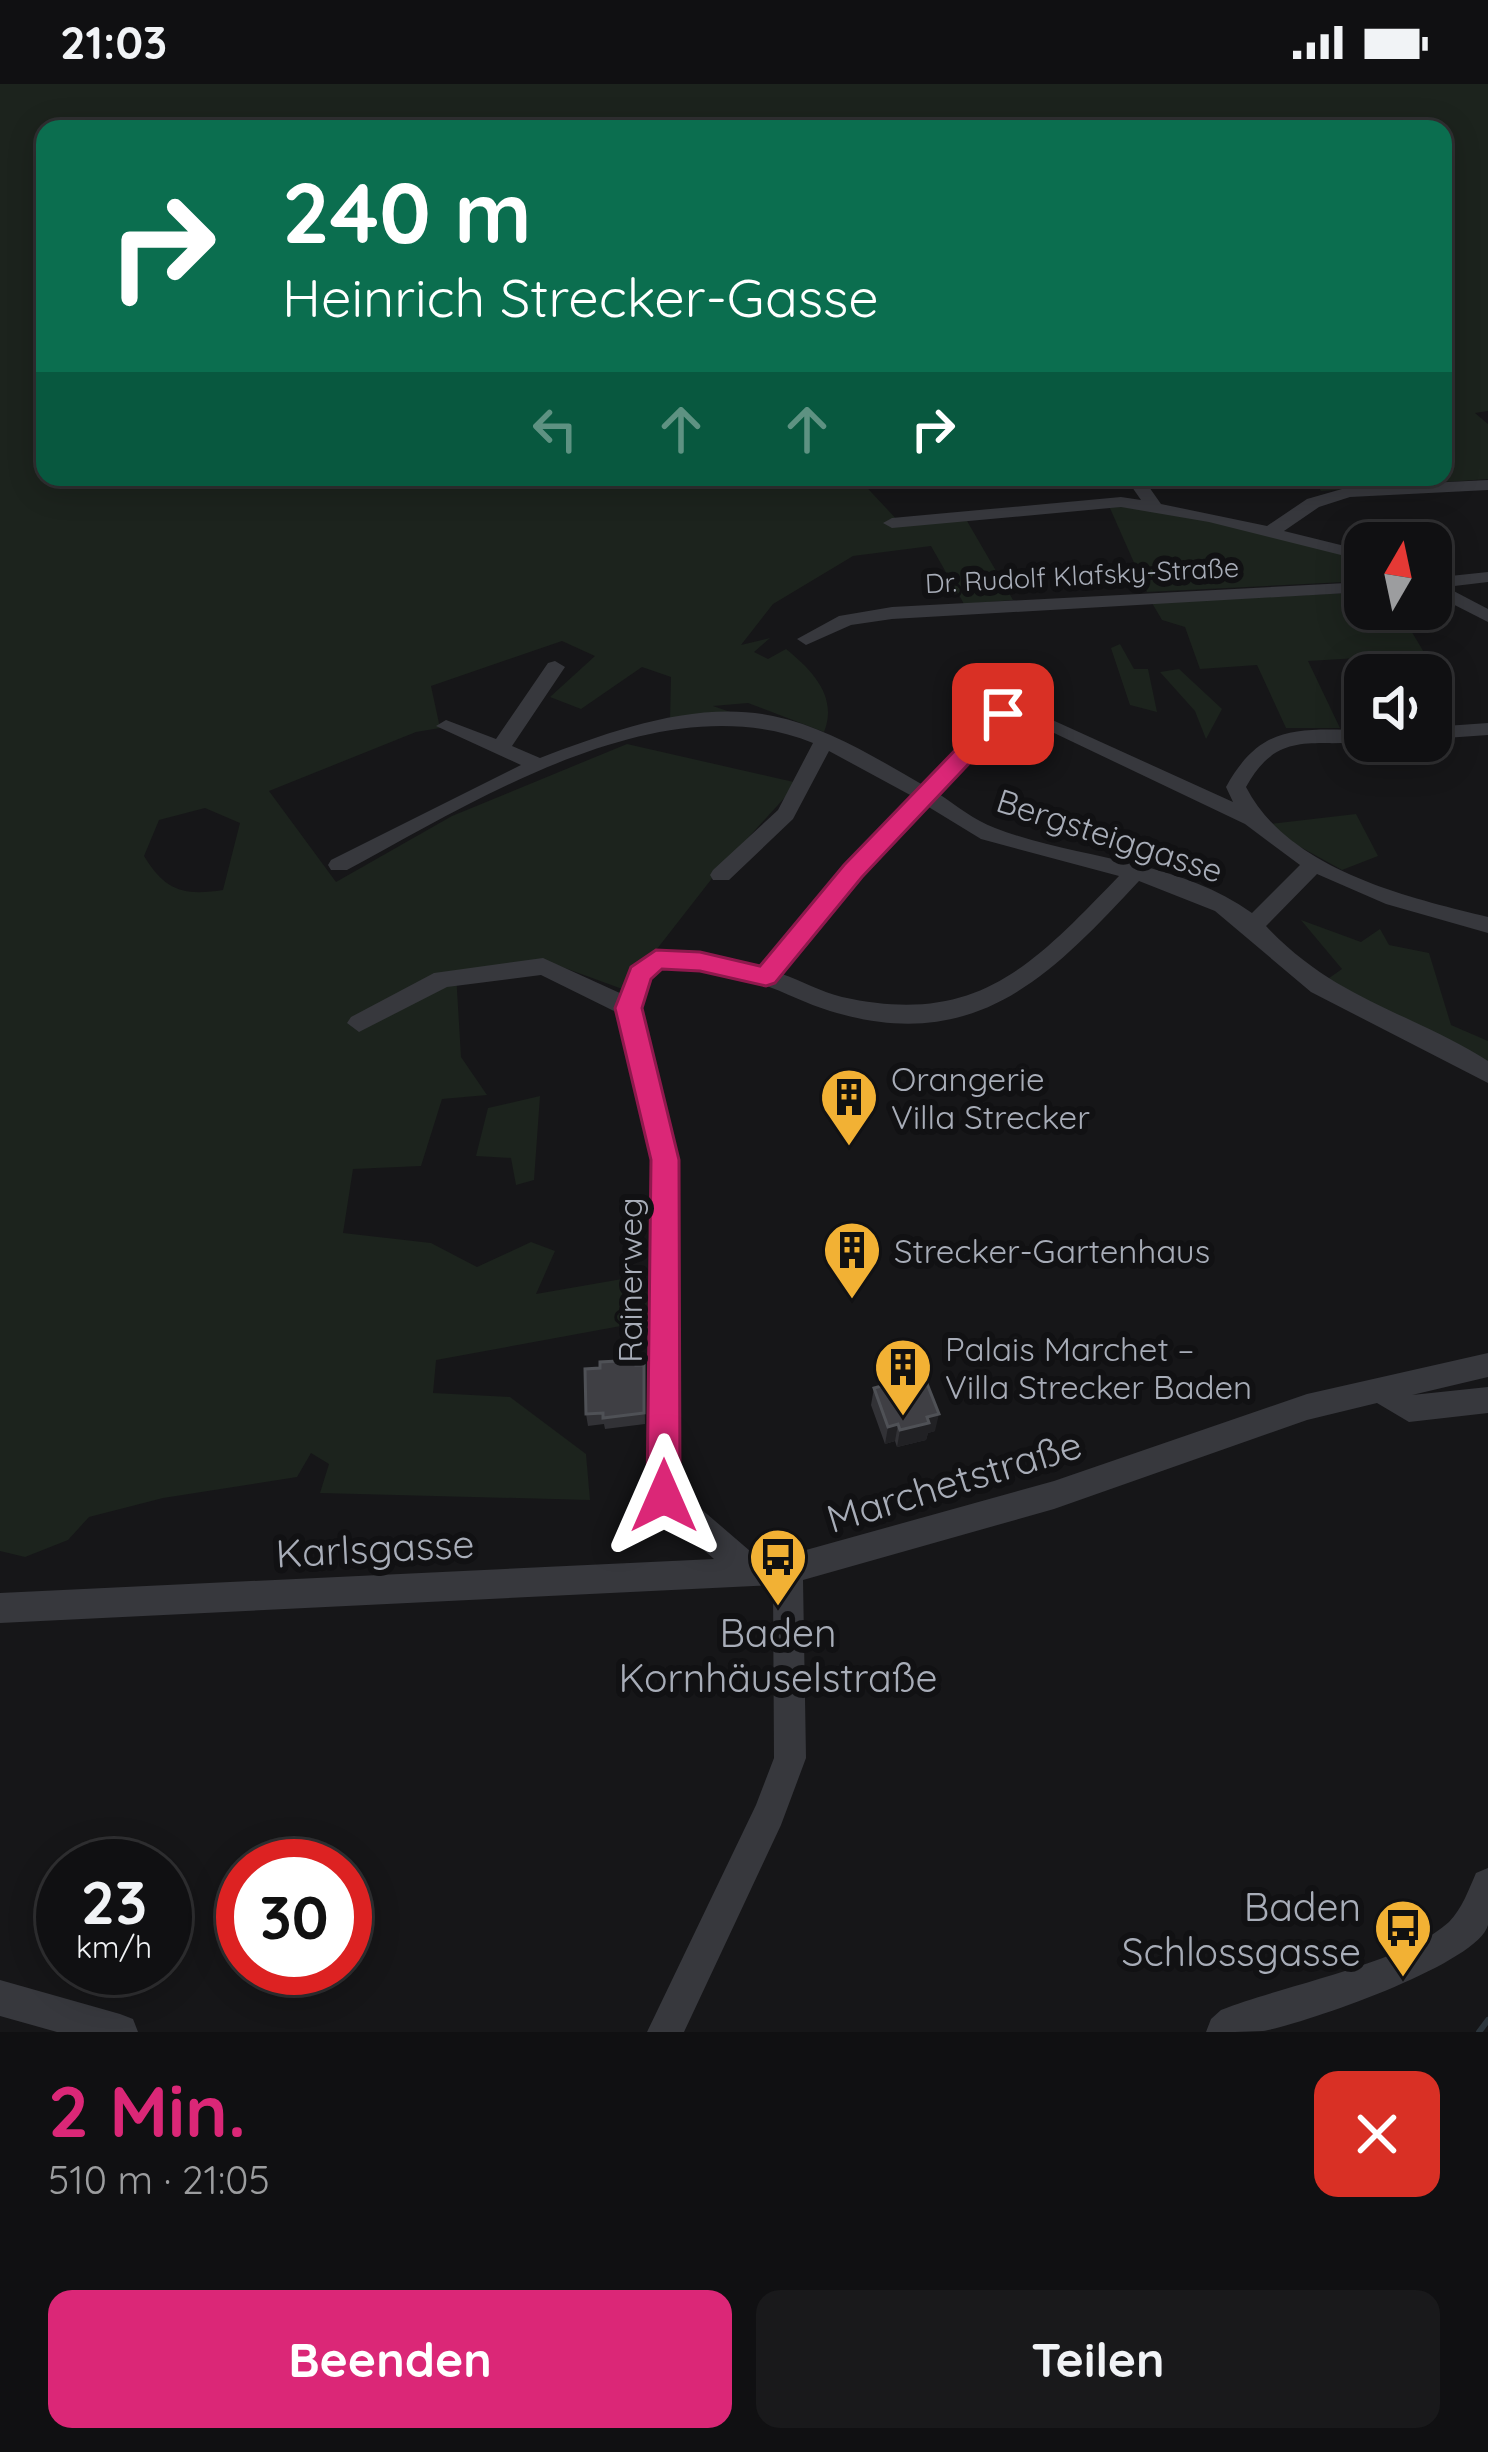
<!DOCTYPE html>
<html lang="de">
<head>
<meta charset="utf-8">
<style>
  :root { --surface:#101012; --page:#19191b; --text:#f1f3f6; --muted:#9c9d9f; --line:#303032; --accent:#db2777 }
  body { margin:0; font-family:Quicksand,sans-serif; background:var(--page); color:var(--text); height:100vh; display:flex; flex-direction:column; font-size:45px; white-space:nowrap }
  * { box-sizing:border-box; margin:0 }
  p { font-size:39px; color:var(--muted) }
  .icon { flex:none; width:66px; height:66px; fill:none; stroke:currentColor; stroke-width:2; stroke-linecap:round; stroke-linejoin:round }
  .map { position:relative; height:1948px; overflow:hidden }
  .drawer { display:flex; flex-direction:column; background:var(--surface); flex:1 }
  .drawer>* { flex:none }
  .top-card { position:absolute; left:36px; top:36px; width:1416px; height:366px; border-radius:24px; box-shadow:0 6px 30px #0003,0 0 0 3px var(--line); background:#0b6e4f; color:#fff; overflow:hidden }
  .needle { width:78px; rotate:9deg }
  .controls { position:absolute; left:1344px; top:438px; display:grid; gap:24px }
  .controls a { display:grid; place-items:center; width:108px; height:108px; border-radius:24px; background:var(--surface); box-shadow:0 6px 30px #0003,0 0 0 3px var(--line); font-size:60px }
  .speed { position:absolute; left:36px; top:1755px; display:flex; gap:24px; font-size:60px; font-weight:700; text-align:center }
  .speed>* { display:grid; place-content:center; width:156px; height:156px; border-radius:50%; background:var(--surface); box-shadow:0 6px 30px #0003,0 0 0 3px var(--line); line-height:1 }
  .speed small { font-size:30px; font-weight:400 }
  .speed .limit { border:18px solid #d22; background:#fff; color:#111 }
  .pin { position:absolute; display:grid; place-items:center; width:102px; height:102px; color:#fff; margin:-51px; border-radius:24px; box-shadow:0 6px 18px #0006 }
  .me { position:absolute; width:132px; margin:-66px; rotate:0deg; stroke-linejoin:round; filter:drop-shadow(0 0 9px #0008) }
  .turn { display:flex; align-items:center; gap:42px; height:252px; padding:0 48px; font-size:54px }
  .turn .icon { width:156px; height:156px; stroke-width:2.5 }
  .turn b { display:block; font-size:84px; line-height:102px }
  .lanes { display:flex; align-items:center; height:114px; padding:0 48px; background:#0003; justify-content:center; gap:60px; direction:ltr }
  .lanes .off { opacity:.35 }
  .round { display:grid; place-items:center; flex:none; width:126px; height:126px; border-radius:24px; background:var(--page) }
  .overview { display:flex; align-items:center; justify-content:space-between; height:204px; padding:0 48px }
  h1 { font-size:72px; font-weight:700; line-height:90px; color:var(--accent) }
  .action { display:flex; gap:24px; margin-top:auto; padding:24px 48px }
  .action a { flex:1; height:138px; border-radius:24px; background:var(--accent); color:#fff; font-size:48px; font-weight:700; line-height:138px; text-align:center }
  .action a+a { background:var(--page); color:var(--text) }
  .status { display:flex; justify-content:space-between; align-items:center; height:84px; padding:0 60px; background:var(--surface); direction:ltr }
  .status svg { height:33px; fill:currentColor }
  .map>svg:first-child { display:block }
  .green { fill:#1c231d; fill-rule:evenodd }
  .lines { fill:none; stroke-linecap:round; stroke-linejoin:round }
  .stream { stroke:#2c353c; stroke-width:6 }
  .minor { fill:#37383d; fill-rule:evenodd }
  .wall { fill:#323236 }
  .shaded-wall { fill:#212124 }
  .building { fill:#3f3f44; stroke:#4f5156; stroke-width:3 }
  .route { fill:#db2777; stroke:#8e194d; stroke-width:3 }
  .labels { text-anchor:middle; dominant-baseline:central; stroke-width:12; stroke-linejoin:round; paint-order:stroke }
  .far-street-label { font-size:27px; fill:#a8adb8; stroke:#111113 }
  .street-label { font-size:33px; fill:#a8adb8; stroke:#111113 }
  .poi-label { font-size:33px; fill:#a8adb8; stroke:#111113; text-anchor:start }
  .near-street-label { font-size:39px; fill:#a8adb8; stroke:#111113 }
  .near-poi-label { font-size:39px; fill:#a8adb8; stroke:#111113 }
</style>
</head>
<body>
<div class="status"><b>21:03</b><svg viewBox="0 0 49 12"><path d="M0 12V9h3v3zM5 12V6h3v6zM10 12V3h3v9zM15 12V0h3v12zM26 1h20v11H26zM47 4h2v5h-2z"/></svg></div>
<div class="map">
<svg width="1488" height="1948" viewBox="0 0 1488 1948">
  <rect width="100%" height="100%" fill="#161618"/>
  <g class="green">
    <path d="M0,0H1488V327L1475,329L1488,340V395L1321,407L1313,393H1443V45H45V393H857L901,440L967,437L1013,516L964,520L931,462L853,472L773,520L741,561L770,554L754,568L768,575L786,565C813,587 838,613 824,648L748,619L713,622L736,630L670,637L671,593L642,583L581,625L550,613L595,572L562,557L431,602L440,644L416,648L269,707L336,798L452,732L627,660L798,699L717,788L625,906L543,876L456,889L461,973L487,1011L442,1015L421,1082L353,1085L343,1149L431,1159L477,1183L531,1158L555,1167L536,1210L645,1191L648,1237L436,1276L433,1309L510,1313L586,1370L590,1416L320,1409L329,1380L311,1369L297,1393L163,1414L89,1433L68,1456L25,1473L0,1467ZM205,724L240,739L223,806C184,812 165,807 144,772L159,736Z"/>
    <path d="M1109,422C1195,426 1283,451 1365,478V497L1147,508Z"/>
    <polygon points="1365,508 1365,525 1398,525 1425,570 1308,577 1340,644 1286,644 1257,581 1200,585 1185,543 1162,536 1152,519"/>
    <polygon points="1120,560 1134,585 1148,585 1157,628 1130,621 1111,564"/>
    <polygon points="1179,585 1222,625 1206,655 1195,627 1160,588"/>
    <polygon points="1356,730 1378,772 1342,786 1286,755 1269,740"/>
    <polygon points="1301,836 1361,858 1380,845 1389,861 1429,869 1451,941 1488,957 1488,984 1325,897 1342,885"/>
    <polygon points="540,1012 534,1096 516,1101 511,1074 476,1072 488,1024"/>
  </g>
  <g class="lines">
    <polyline class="stream" points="1479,1948 1488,1936"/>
    <g class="minor">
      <polygon points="1125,393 1142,393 1161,420 1267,442 1307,415 1349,403 1488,396 1488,406 1350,413 1319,423 1284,447 1365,467 1365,477 1209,438 1121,423 892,444 883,439 892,434 1121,413 1141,416"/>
      <polygon points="1488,488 1488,498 1446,503 1488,525 1488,538 1431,509 1431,494"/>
      <polygon points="1365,498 1365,508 892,535 851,541 806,561 797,555 839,532 892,523"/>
      <path d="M555,577L565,583L512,662L540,674C612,647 695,616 773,632C827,643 876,674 923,701L996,626H1010V634L939,710C957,722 974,736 995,744C1079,776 1177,775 1252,829L1300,781L1245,740L1031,638L1041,632L1048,634L1233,718L1226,703C1261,639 1299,645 1365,646V657H1370C1315,665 1279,643 1246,703C1288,785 1405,813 1488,833V849L1386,820L1317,790L1266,842C1333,913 1401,925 1480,972L1488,977V999L1311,908L1215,827L1139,797C1049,894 974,971 830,927C806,920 785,908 761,900C729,890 695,886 661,884L650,894L641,924L678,1076L679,1406L757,1473L788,1471L1054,1397L1307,1310L1488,1269V1293L1412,1311L1488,1303V1329L1409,1338L1377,1319L1307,1336L1054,1425L803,1496L806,1674L781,1741L684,1948H647L756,1721L774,1674L773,1501L0,1539V1509L714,1475L654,1422L649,1412L652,1076L618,929L541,891L447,903L359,948L347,939L351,933L434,889L543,874L622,910L632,884L656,867L712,872L761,883L845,782L912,712L829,667L793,735L729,796H713L710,791L713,786L778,726L813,659C662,598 477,716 347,786H331L328,781L331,776L521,681L436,642L446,636L496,655L548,579ZM927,722L981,755L1119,792C1032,882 977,943 842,913C821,908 802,897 782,890L861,792Z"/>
      <polygon points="1488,639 1488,651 1431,655 1431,643"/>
      <path d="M1488,1784C1488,1801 1488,1824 1488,1841C1478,1880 1304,1940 1263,1947C1245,1948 1224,1948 1206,1948L1211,1935L1221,1926C1281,1902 1404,1879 1449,1838C1462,1825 1469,1805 1476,1789Z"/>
      <polygon points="0,1896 120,1930 133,1935 138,1948 57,1948 0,1932"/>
    </g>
  </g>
  <g class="wall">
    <polygon points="636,1281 644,1281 645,1340 605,1345 604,1340 588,1342 586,1330"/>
    <polygon points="884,1286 935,1347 928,1349 926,1356 897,1363 895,1357 885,1360 871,1321 874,1304 881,1302"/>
  </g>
  <g class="shaded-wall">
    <polygon points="939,1330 935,1347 928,1349 926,1356 897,1363 900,1346 927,1333"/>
    <polygon points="898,1340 895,1357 885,1360 888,1343"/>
  </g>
  <g class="building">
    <polygon points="636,1276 636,1281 644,1281 644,1329 603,1334 603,1329 586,1330 585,1285 600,1284 600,1278"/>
    <polygon points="904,1281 910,1295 924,1292 939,1330 927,1333 929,1339 900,1346 898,1340 888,1343 874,1304 889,1300 884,1286"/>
  </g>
  <polygon class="route" points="1003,623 1014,630 1011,635 862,793 775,899 766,902 700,887 662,885 651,895 642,924 679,1076 680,1412 675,1423 664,1427 652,1423 647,1412 651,1076 615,924 631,883 656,866 700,868 760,882 844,781 995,625"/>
  <defs>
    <g id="building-pin" transform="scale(3)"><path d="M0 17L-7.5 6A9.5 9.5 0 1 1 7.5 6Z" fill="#f2b134" stroke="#111113"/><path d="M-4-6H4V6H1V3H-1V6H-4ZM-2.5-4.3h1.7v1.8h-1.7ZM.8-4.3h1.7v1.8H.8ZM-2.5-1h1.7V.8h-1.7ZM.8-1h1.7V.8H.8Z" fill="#111"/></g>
    <g id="bus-pin" transform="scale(3)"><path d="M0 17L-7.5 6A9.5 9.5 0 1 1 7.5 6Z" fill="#f2b134" stroke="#111113"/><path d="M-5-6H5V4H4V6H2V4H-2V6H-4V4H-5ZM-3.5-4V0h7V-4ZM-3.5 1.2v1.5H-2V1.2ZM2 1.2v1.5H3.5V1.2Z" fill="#111"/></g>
  </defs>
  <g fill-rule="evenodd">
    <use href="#building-pin" x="849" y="1013"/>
    <use href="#building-pin" x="852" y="1166"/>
    <use href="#building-pin" x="903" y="1283"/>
    <use href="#bus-pin" x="778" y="1473"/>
    <use href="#bus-pin" x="1403" y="1844"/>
  </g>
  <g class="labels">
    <g class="far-street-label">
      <text transform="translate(1082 491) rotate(-3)">Dr. Rudolf Klafsky-Straße</text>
    </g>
    <g class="street-label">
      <text transform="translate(1110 751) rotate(18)">Bergsteiggasse</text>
      <text transform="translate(629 1196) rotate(-90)">Rainerweg</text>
    </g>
    <g class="poi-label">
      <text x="891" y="994">Orangerie<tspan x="891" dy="38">Villa Strecker</tspan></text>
      <text x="894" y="1166">Strecker-Gartenhaus</text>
      <text x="945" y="1264">Palais Marchet –<tspan x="945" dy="38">Villa Strecker Baden</tspan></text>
    </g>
    <g class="near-street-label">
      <text transform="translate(954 1397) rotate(-17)">Marchetstraße</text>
      <text transform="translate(375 1464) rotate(-3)">Karlsgasse</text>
    </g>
    <g class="near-poi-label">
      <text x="778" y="1548">Baden<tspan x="778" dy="45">Kornhäuselstraße</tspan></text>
      <text x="1361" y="1822" text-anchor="end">Baden<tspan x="1361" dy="45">Schlossgasse</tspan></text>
    </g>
  </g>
</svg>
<div class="controls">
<a><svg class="needle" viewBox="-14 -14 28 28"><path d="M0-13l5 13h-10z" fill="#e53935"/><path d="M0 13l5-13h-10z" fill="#9c9d9f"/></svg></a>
<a><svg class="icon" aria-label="sound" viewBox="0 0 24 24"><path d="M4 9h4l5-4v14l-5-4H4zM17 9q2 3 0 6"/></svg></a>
</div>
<div class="speed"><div>23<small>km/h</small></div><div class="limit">30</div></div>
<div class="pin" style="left:1003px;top:630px;background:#d93025"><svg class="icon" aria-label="arrive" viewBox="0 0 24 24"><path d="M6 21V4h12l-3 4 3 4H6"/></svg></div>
<svg class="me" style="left:664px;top:1412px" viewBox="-20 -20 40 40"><path d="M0-17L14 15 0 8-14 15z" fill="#db2777" stroke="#fff" stroke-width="4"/></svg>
<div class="top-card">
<div class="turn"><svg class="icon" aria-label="right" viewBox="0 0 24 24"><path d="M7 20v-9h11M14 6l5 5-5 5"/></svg><div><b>240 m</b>Heinrich Strecker-Gasse</div></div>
<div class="lanes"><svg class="icon off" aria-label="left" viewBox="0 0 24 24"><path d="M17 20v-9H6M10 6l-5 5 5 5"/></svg><svg class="icon off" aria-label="ahead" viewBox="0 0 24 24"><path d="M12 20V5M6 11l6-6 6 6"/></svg><svg class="icon off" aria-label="ahead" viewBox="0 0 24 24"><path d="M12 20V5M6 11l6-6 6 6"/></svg><svg class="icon" aria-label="right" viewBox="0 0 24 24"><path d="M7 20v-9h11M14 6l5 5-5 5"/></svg></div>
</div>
</div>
<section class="drawer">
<div class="overview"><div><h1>2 Min.</h1><p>510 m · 21:05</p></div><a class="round" style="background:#d93025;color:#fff"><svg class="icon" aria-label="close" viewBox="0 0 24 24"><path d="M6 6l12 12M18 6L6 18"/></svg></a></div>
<div class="action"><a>Beenden</a><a>Teilen</a></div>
</section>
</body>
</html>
